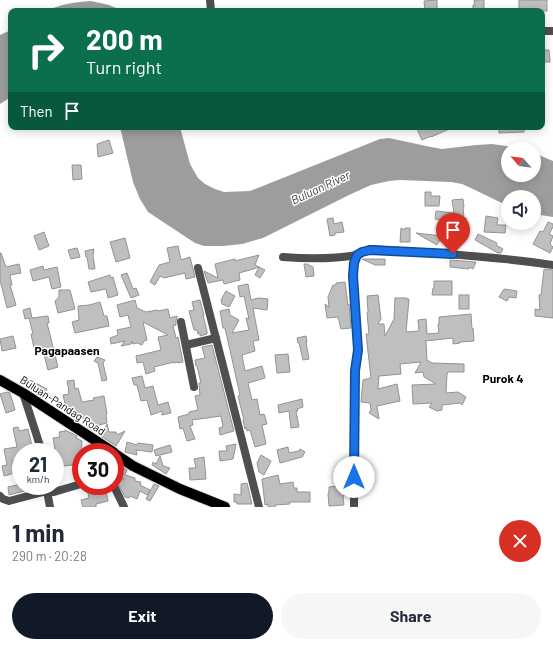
<!DOCTYPE html>
<html lang="en">
<head>
<meta charset="utf-8">
<style>
  :root { --surface:#fff; --page:#f6f6f7; --text:#1f2937; --muted:#747a83; --accent:#111827 }
  body { margin:0; font-family:Barlow,sans-serif; background:var(--page); color:var(--text); height:100vh; display:flex; flex-direction:column; font-size:15px; white-space:nowrap }
  * { box-sizing:border-box; margin:0 }
  p { font-size:13px; color:var(--muted) }
  .icon { flex:none; width:22px; height:22px; fill:none; stroke:currentColor; stroke-width:2; stroke-linecap:round; stroke-linejoin:round }
  .map { position:relative; height:507px; overflow:hidden }
  .side { display:flex; flex-direction:column; background:var(--surface); flex:1 }
  .side>* { flex:none }
  .guide { position:absolute; left:8px; top:8px; width:537px; height:122px; border-radius:8px; box-shadow:0 2px 10px #0003; background:#0b6e4f; color:#fff; overflow:hidden }
  .needle { width:26px; rotate:298deg }
  .fabs { position:absolute; left:501px; top:142px; display:grid; gap:8px }
  .fabs a { display:grid; place-items:center; width:40px; height:40px; border-radius:50%; background:var(--surface); box-shadow:0 2px 10px #0003; font-size:20px }
  .speed { position:absolute; left:12px; top:443px; display:flex; gap:8px; font-size:20px; font-weight:700; text-align:center }
  .speed>* { display:grid; place-content:center; width:52px; height:52px; border-radius:50%; background:var(--surface); box-shadow:0 2px 10px #0003; line-height:1 }
  .speed small { font-size:10px; font-weight:400 }
  .speed .limit { border:6px solid #d22; background:#fff; color:#111 }
  .pin { position:absolute; display:grid; place-items:center; width:34px; height:34px; color:#fff; margin:-41px -17px; border-radius:50% 50% 50% 0; rotate:-45deg; box-shadow:0 0 4px #0007 }
  .pin .icon { rotate:45deg }
  .me { position:absolute; width:44px; margin:-22px; rotate:0deg; stroke-linejoin:round; filter:drop-shadow(0 0 3px #0008) }
  .turn { display:flex; align-items:center; gap:14px; height:84px; padding:0 12px; font-size:18px }
  .turn .icon { width:52px; height:52px; stroke-width:2.5 }
  .turn b { display:block; font-size:28px; line-height:34px }
  .then { display:flex; align-items:center; height:38px; padding:0 12px; background:#0003; gap:8px; font-size:15px }
  .round { display:grid; place-items:center; flex:none; width:42px; height:42px; border-radius:21px; background:var(--page) }
  .headline { display:flex; align-items:center; justify-content:space-between; height:68px; padding:0 12px }
  h1 { font-size:24px; font-weight:700; line-height:30px }
  .primary-button { display:flex; gap:8px; margin-top:auto; padding:8px 12px }
  .primary-button a { flex:1; height:46px; border-radius:24px; background:var(--accent); color:#fff; font-size:16px; font-weight:700; line-height:46px; text-align:center }
  .primary-button a+a { background:var(--page); color:var(--text) }
  .map>svg:first-child { display:block }
  .water { fill:#9d9d9d }
  .building { fill:#bfbfbf; stroke:#939393 }
  .lines { fill:none; stroke-linecap:round; stroke-linejoin:round }
  .major-casing { stroke:#dbdbdb; stroke-width:12 }
  .minor { stroke:#4f4f4f; stroke-width:8 }
  .major { stroke:#000; stroke-width:10 }
  .route-casing { stroke:#114b97; stroke-width:10 }
  .route { stroke:#1a73e8; stroke-width:7 }
  .labels { text-anchor:middle; dominant-baseline:central; stroke-width:3; stroke-linejoin:round; paint-order:stroke }
  .street-label { font-size:11px; fill:#000; stroke:#fff }
  .water-label { font-size:12px; font-style:italic; fill:#3e3e3e; stroke:#fff }
  .neighbourhood-label { font-size:12px; font-weight:bold; fill:#000; stroke:#fff }
</style>
</head>
<body>
<div class="map">
<svg width="553" height="507" viewBox="0 0 553 507">
  <rect width="100%" height="100%" fill="#fff"/>
  <g class="water">
    <path d="M91,1L109,5L123,11H46C61,4 75,2 91,1Z"/>
    <polygon points="11,30 11,97 0,104 0,35"/>
    <polygon points="120,127 180,127 190,164 198,178 205,184 215,189 224,192 250,191 380,139 389,138 431,147 442,149 476,145 492,144 506,146 523,149 524,149 508,149 508,175 534,175 534,153 553,161 553,217 534,214 534,197 508,197 508,206 473,189 462,184 451,182 400,180 389,181 371,185 349,195 263,238 242,244 223,246 204,246 195,243 148,212 140,199 133,182"/>
  </g>
  <g class="building">
    <polygon points="437,0 437,11 425,11 424,1"/>
    <polygon points="474,0 484,0 484,11 473,11 473,5 475,5"/>
    <rect x="519" y="0" width="28" height="11"/>
    <polygon points="542,50 549,50 550,62 542,62"/>
    <polygon points="416,127 454,127 431,137 431,136 422,140"/>
    <polygon points="499,127 524,127 524,132 499,133"/>
    <polygon points="109,140 113,153 98,157 97,144"/>
    <polygon points="72,165 81,165 82,179 73,180"/>
    <polygon points="425,192 431,192 431,196 440,196 439,206 425,206"/>
    <polygon points="463,199 464,207 463,207 464,218 466,218 467,229 448,231 450,226 440,220 435,219 436,211 454,213 452,200"/>
    <polygon points="486,216 498,218 497,225 506,225 505,233 484,232"/>
    <polygon points="333,218 334,224 342,222 344,232 335,233 335,235 330,236 327,219"/>
    <polygon points="548,222 553,224 553,227 549,234 553,236 550,244 553,247 550,253 533,244 540,231 543,232"/>
    <polygon points="401,228 404,230 405,228 410,228 410,242 400,242"/>
    <polygon points="44,232 49,246 39,250 34,236"/>
    <polygon points="416,233 442,236 437,245"/>
    <polygon points="478,234 497,243 496,245 503,249 501,253 498,253 475,240"/>
    <polygon points="125,238 130,258 116,262 110,242"/>
    <polygon points="178,246 181,260 190,257 195,277 186,279 185,273 164,278 160,276 155,285 150,282 159,265 170,262 167,248"/>
    <polygon points="77,248 80,257 71,259 68,250"/>
    <polygon points="94,249 93,256 95,269 89,269 87,257 86,257 85,251"/>
    <polygon points="0,253 1,253 6,267 19,264 21,273 10,275 12,285 10,285 16,305 7,308 0,280"/>
    <polygon points="259,255 255,265 265,270 260,278 255,275 259,267 247,271 245,270 246,271 239,273 240,280 224,284 223,280 208,283 204,271 218,278 215,264 235,259 235,261"/>
    <polygon points="362,259 385,259 385,265 375,265"/>
    <polygon points="450,260 475,262 476,262 473,269 469,267 469,269 450,267"/>
    <polygon points="304,264 307,264 313,267 314,276 306,277"/>
    <polygon points="43,266 44,270 57,267 61,287 52,289 49,277 33,281 30,270"/>
    <polygon points="544,269 553,270 553,318 535,316 535,309 540,310 539,295 541,295"/>
    <polygon points="127,273 133,289 136,288 139,295 131,298 121,275"/>
    <polygon points="110,275 111,278 113,277 118,295 108,298 106,289 91,292 88,282"/>
    <polygon points="434,281 452,281 452,295 432,295 433,288 434,288"/>
    <polygon points="345,282 348,305 349,304 351,328 341,329 338,317 327,318 325,304 329,307 328,297 333,285 336,285 336,283"/>
    <polygon points="248,284 251,300 258,298 268,299 267,310 253,308 259,340 253,341 255,351 242,355 245,371 262,366 265,378 248,383 252,400 257,399 260,415 264,414 267,424 262,425 266,444 255,447 250,430 247,431 246,427 245,429 243,420 244,420 238,396 240,395 225,328 223,328 220,311 229,309 230,315 239,320 232,333 249,330 246,318 249,319 244,296 240,297 238,286"/>
    <polygon points="504,289 517,291 516,298 509,297 507,301 499,297"/>
    <polygon points="59,290 70,290 75,309 58,313 55,301 59,297"/>
    <polygon points="226,291 235,296 229,307 222,304 221,300"/>
    <polygon points="378,295 381,319 378,324 384,324 385,336 394,319 395,298 407,298 407,299 409,299 406,332 419,331 418,320 426,319 427,334 439,333 438,324 439,324 439,317 471,314 472,329 473,328 474,341 460,342 460,343 453,344 453,338 425,341 426,342 427,360 432,363 464,364 464,372 448,372 447,374 446,393 458,392 466,397 462,405 460,403 442,405 442,410 437,411 429,407 432,403 413,404 412,385 436,384 424,377 423,372 415,373 421,362 400,364 401,374 379,376 378,389 397,384 400,401 377,406 379,419 369,413 371,410 370,403 361,402 363,380 371,378 366,334 369,334 367,313 368,312 367,296"/>
    <rect x="459" y="295" width="10" height="14"/>
    <polygon points="135,300 137,308 146,312 157,310 158,311 168,309 170,318 177,316 177,318 176,321 176,325 173,326 176,338 178,337 183,362 178,363 178,362 174,363 174,362 154,367 155,371 146,374 143,362 137,363 136,356 161,350 158,337 168,335 143,322 147,340 144,341 142,345 137,343 133,344 132,341 131,344 121,346 125,341 111,344 110,338 118,335 117,330 131,327 128,315 120,317 117,305"/>
    <polygon points="200,300 204,315 203,315 207,331 207,334 200,336 200,333 198,334 197,330 194,330 189,311 194,310 192,302"/>
    <polygon points="100,302 104,316 107,316 109,326 75,333 72,322 79,320 78,306 89,305"/>
    <polygon points="30,308 32,318 48,316 49,323 47,323 58,367 48,370 42,347 34,348 31,334 33,334 29,318 25,319 23,310"/>
    <polygon points="13,336 16,348 2,351 0,339"/>
    <polygon points="306,336 307,342 306,342 309,359 303,360 299,343 298,343 297,338"/>
    <polygon points="212,345 234,431 220,435 219,428 223,427 221,416 192,420 193,425 190,426 195,439 187,441 183,428 180,429 178,417 189,414 189,412 198,410 195,396 200,395 199,383 201,383 197,366 196,366 195,360 205,358 202,347"/>
    <polygon points="288,354 290,372 277,373 275,355"/>
    <polygon points="97,357 105,360 103,363 107,380 102,381 98,363 94,361"/>
    <polygon points="142,376 145,388 153,386 158,405 168,402 171,413 162,415 162,411 151,415 147,400 141,401 137,385 134,385 132,378"/>
    <polygon points="30,380 47,389 42,398 26,387"/>
    <polygon points="74,380 75,389 78,388 82,402 94,400 93,398 104,396 107,414 106,415 107,423 95,426 92,430 85,426 88,421 65,410 66,408 63,395 69,394 68,391 69,391 67,381"/>
    <polygon points="7,392 10,393 15,410 6,413 0,394"/>
    <polygon points="302,399 303,407 297,409 298,411 296,411 299,427 291,428 289,411 279,413 278,405"/>
    <polygon points="107,424 109,432 116,432 117,435 125,431 116,446 101,436"/>
    <polygon points="18,427 19,431 28,429 32,446 34,445 36,452 21,452 21,459 12,461 15,473 4,476 2,466 7,465 4,449 17,447 13,428"/>
    <polygon points="65,430 77,436 76,438 82,441 81,464 55,467 55,449 53,438 60,437 59,432 65,431"/>
    <polygon points="127,442 137,445 138,443 153,445 152,452 136,450 137,455 125,452"/>
    <polygon points="236,444 233,459 220,461 219,451 227,451 226,446"/>
    <polygon points="170,445 172,452 156,456 154,450"/>
    <polygon points="288,447 289,453 299,451 300,449 305,452 302,457 280,463 277,450"/>
    <polygon points="261,455 271,461 264,475 259,472 257,463"/>
    <polygon points="160,456 163,466 170,468 166,474 152,465 153,462 156,464"/>
    <polygon points="204,457 206,479 190,480 189,468 196,468 194,459"/>
    <polygon points="119,464 127,470 125,475 135,478 135,481 141,482 140,485 150,490 147,495 140,491 137,499 130,496 129,498 125,497 117,482 124,479 115,474 115,465"/>
    <polygon points="278,475 280,484 293,482 294,488 297,488 297,492 310,492 310,502 289,502 290,504 275,505 275,507 268,507 268,504 265,505 262,479"/>
    <polygon points="247,483 252,504 237,504 237,502 234,502 234,494 241,495 241,484"/>
    <polygon points="21,484 21,486 44,486 9,495 8,487"/>
    <polygon points="154,484 159,486 150,501 146,499"/>
    <polygon points="346,485 347,495 343,496 344,505 329,506 328,494 329,491 329,487"/>
    <polygon points="95,486 105,486 108,501 96,504 96,507 83,507 81,500 89,498 87,488"/>
  </g>
  <g class="lines">
    <g class="major-casing">
      <g id="major">
        <polyline points="0,380 23,393 113,452"/>
        <polyline points="115,454 133,466 180,489 225,507"/>
      </g>
    </g>
    <g class="minor">
      <polyline points="210,0 211,11"/>
      <polyline points="542,31 553,31"/>
      <path d="M283,257C308,259 333,259 357,255"/>
      <polyline points="198,268 259,507"/>
      <polyline points="181,322 194,387"/>
      <polyline points="186,345 216,338"/>
      <polyline points="23,393 42,452"/>
      <polyline points="96,440 97,452"/>
      <polyline points="114,486 124,507"/>
      <polyline points="47,491 50,507"/>
      <polyline points="0,496 3,499 9,501 47,491 54,492 81,484"/>
      <path d="M354,507L355,371L358,350L353,276L354,263L357,255L362,252L370,249C431,253 492,256 553,265"/>
    </g>
    <use href="#major" class="major"/>
  </g>
  <g class="lines">
    <g class="route-casing">
      <polyline id="route" points="354,477 355,371 358,350 353,276 354,263 357,255 362,252 370,250 453,254"/>
    </g>
    <use href="#route" class="route"/>
  </g>
  <g class="labels">
    <g class="street-label">
      <text transform="translate(63 405) rotate(33)">Buluan-Pandag Road</text>
    </g>
    <g class="water-label">
      <text transform="translate(320 187) rotate(-25)">Buluan River</text>
    </g>
    <g class="neighbourhood-label">
      <text x="67" y="350">Pagapaasen</text>
      <text x="503" y="378">Purok 4</text>
    </g>
  </g>
</svg>
<div class="fabs">
<a><svg class="needle" viewBox="-14 -14 28 28"><path d="M0-13l5 13h-10z" fill="#e53935"/><path d="M0 13l5-13h-10z" fill="#747a83"/></svg></a>
<a><svg class="icon" aria-label="sound" viewBox="0 0 24 24"><path d="M4 9h4l5-4v14l-5-4H4zM17 9q2 3 0 6"/></svg></a>
</div>
<div class="speed"><div>21<small>km/h</small></div><div class="limit">30</div></div>
<div class="pin" style="left:453px;top:254px;background:#d93025"><svg class="icon" aria-label="arrive" viewBox="0 0 24 24"><path d="M6 21V4h12l-3 4 3 4H6"/></svg></div>
<svg class="me" style="left:354px;top:477px" viewBox="-20 -20 40 40"><circle r="19" fill="#fff"/><path d="M0-13L10 11 0 6-10 11z" fill="#1a73e8"/></svg>
<div class="guide">
<div class="turn"><svg class="icon" aria-label="right" viewBox="0 0 24 24"><path d="M7 20v-9h11M14 6l5 5-5 5"/></svg><div><b>200 m</b>Turn right</div></div>
<div class="then">Then<svg class="icon" aria-label="arrive" viewBox="0 0 24 24"><path d="M6 21V4h12l-3 4 3 4H6"/></svg></div>
</div>
</div>
<section class="side">
<div class="headline"><div><h1>1 min</h1><p>290 m · 20:28</p></div><a class="round" style="background:#d93025;color:#fff"><svg class="icon" aria-label="close" viewBox="0 0 24 24"><path d="M6 6l12 12M18 6L6 18"/></svg></a></div>
<div class="primary-button"><a>Exit</a><a>Share</a></div>
</section>
</body>
</html>
